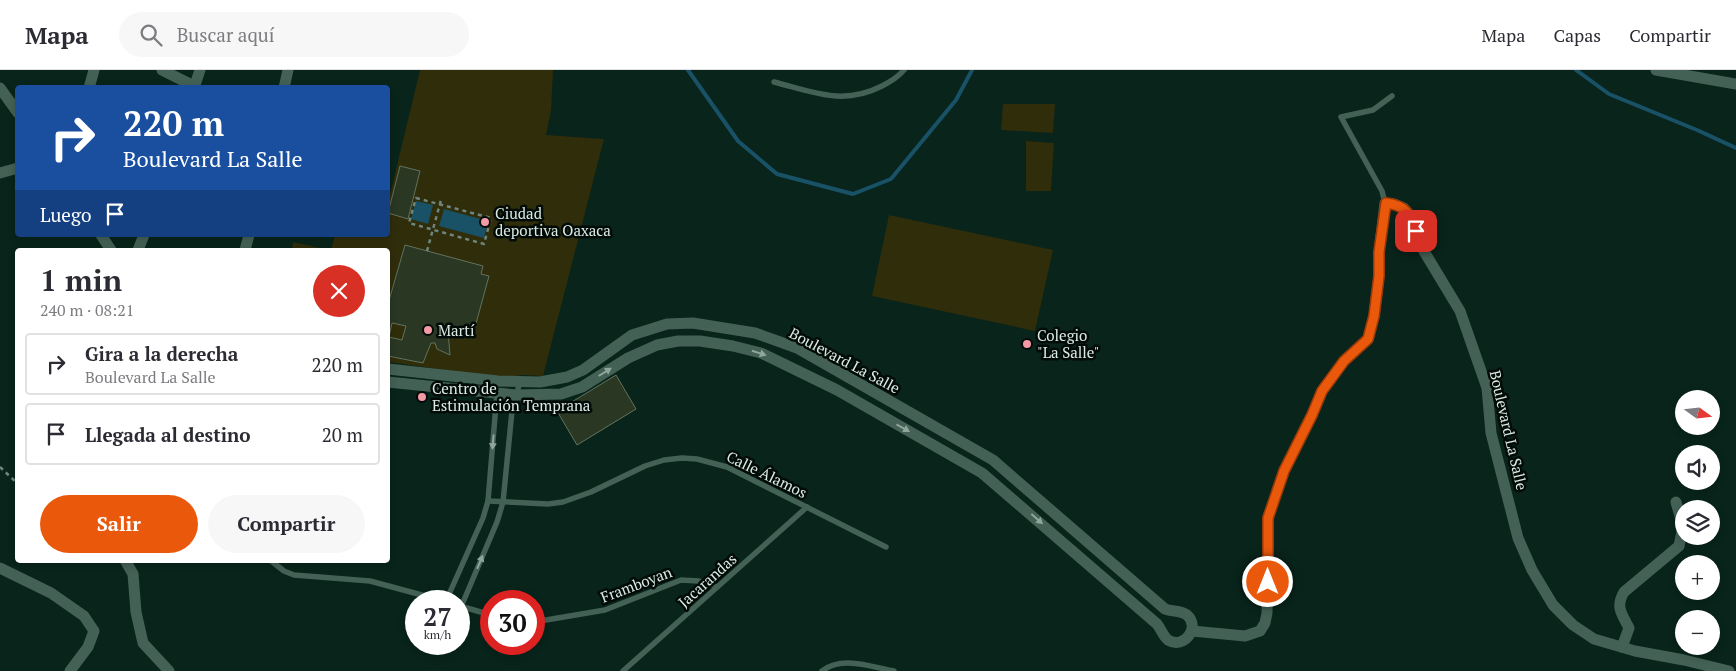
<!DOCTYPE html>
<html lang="es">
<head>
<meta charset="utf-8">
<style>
  :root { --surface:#fff; --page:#f7f7f7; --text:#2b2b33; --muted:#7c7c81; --line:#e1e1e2; --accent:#ea580c }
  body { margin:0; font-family:"PT Serif",serif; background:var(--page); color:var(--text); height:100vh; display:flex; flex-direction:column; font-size:19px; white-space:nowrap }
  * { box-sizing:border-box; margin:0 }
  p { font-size:16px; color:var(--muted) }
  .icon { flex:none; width:28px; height:28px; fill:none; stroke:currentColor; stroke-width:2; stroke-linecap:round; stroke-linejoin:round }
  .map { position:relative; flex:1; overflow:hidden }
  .sheet { position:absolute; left:15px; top:178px; width:375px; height:315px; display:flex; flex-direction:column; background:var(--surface); border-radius:5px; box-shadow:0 2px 8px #0003 }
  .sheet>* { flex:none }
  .guide { position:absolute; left:15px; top:15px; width:375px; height:152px; border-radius:5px; box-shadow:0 2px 8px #0003; background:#1a4fa0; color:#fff; overflow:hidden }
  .needle { width:32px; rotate:105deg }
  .controls { position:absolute; left:1675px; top:320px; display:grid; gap:10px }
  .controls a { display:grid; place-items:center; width:45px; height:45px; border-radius:50%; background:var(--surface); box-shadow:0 2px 8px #0003; font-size:25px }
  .speed { position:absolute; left:405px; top:520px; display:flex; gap:10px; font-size:25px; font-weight:700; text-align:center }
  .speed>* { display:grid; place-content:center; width:65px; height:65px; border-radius:50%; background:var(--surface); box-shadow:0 2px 8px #0003; line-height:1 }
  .speed small { font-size:12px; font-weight:400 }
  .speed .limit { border:8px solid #d22; background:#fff; color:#111 }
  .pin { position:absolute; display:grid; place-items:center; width:42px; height:42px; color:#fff; margin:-21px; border-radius:10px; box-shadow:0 2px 8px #0006 }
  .me { position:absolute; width:55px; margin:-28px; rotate:0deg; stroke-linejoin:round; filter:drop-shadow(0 0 4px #0008) }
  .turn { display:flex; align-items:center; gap:18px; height:105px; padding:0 25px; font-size:22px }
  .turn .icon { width:65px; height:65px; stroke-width:2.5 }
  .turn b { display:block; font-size:35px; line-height:42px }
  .then { display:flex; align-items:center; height:48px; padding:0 25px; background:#0003; gap:10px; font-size:19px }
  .round { display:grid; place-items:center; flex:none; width:52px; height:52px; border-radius:26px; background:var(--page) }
  .overview { display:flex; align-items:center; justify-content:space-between; height:85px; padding:0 25px }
  h1 { font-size:30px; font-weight:700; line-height:38px }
  .action { display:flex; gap:10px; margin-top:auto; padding:10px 25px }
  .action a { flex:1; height:58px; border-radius:30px; background:var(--accent); color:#fff; font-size:20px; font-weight:700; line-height:58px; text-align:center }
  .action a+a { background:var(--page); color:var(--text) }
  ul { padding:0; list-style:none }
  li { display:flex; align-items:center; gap:15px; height:62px; margin:0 10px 8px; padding:0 15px; border:2px solid var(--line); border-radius:5px }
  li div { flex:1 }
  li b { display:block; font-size:19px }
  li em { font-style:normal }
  header { display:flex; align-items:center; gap:30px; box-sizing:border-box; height:70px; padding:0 25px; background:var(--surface); border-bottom:1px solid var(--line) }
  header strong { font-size:24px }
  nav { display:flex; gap:28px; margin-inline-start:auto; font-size:18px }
  .search { width:350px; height:45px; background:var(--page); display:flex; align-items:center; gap:12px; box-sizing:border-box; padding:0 18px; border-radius:28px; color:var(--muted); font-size:19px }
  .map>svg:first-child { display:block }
  .green { fill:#2f2d0a }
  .water { fill:#195167 }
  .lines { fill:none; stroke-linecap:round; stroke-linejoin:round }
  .stream { stroke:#195167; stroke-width:4 }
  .building { fill:#293723; stroke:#63735d; fill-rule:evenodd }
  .path { stroke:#6f857d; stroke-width:2.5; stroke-dasharray:4 4; stroke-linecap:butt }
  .lane { stroke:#446155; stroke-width:5.5 }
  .street { stroke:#446155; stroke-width:11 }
  .oneway { fill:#90a69c }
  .route-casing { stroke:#983908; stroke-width:12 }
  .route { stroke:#ea580c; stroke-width:9 }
  .poi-dot { fill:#f49aa4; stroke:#020b07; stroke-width:2 }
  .labels { text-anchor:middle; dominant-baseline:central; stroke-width:5; stroke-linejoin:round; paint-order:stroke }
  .poi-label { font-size:15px; fill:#dbebe4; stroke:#020b07; text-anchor:start }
  .street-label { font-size:15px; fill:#dbebe4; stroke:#020b07 }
</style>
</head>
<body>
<header>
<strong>Mapa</strong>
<div class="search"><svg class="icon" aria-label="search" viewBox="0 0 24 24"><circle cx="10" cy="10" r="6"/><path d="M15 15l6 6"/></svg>Buscar aquí</div>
<nav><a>Mapa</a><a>Capas</a><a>Compartir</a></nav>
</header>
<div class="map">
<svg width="1736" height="601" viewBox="0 0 1736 601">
  <rect width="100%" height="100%" fill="#08241b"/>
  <g class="green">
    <polygon points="420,0 553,0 551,40 546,65 604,69 543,306 522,305 504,308 388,292 388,180 331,180 335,165 388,165 388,133"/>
    <polygon points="1003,34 1055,34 1053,63 1001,60"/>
    <polygon points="1026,71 1054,73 1051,121 1026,121"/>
    <polygon points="889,145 1053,180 1035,261 872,226"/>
    <polygon points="293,172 329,180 292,180"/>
  </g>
  <g class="water">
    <polygon points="416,131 433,135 428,154 411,149"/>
    <polygon points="444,139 488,151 484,168 439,156"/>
  </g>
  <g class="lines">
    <g class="stream">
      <polyline points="688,0 738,71 777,104 853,124 891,109 956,30 972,0"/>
      <polyline points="1576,0 1609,24 1697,60 1736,78"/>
    </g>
  </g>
  <g class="building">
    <polygon points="400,96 420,101 408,149 388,143"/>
    <path d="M405,175L483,196L481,204L489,206L472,268L448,261L450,285L437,279L435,273H431L423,293L388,286V234ZM392,253L406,256L402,270L389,267Z"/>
    <polygon points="616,305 636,339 577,375 557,341"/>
  </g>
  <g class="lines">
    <g class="path">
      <polygon points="416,128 491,148 484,174 409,153"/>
      <polyline points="427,181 441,130"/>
      <polyline points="0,397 18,414"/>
    </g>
    <g class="lane">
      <path d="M774,12C813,22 843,36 882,16C890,12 898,7 904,0"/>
      <polyline points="1385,133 1382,121 1341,47 1373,40 1392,26"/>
      <polyline points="488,431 548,434 563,432 591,422 645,396 664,390 682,388 697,389 727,397 886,477"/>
      <polyline points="270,490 284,501 294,505 370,511 444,531"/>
      <polyline points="446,531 483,448 488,431 497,322"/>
      <polyline points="460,536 491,545"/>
      <polyline points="461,537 497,452 503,432 512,341 520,312"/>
      <polyline points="534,550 546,550 605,540 681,510 699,511 717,517"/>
      <polyline points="623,601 807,437"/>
      <path d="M822,601C842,585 871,597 894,601"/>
    </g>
    <g class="street">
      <polyline points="162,0 194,16"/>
      <polyline points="1656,0 1736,14"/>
      <polyline points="0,18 18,43"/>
      <polyline points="89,18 94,0"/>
      <polyline points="194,18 200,0"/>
      <polyline points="284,18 288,0"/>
      <polyline points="0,103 18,98"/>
      <polyline points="101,165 111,180"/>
      <polyline points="138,180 144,165"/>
      <polyline points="245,180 249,165"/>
      <path d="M388,299L498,311L540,312L567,307L583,300L632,265L667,254L693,253L755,263L797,278L993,390L1165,539C1172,542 1181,540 1187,545C1201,557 1184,580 1168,570C1163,566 1161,559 1157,554L982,403L837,320L761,283L733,276L700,271H678L657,275L628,288L582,317L561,324L516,325L388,312"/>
      <polyline points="125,490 133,504 136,542 143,573 169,601"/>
      <polyline points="0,498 51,523 84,546 94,561 88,577 70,601"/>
      <polyline points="1192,561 1245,566 1260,561 1265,553 1267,543 1268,448 1284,401 1312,345 1322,321 1344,291 1368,269 1374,246 1379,206 1379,183 1385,133 1394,134 1404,138 1413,150 1419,173 1460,241 1487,318 1491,363 1518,468 1532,500 1553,535 1573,555 1594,569 1635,581 1684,590 1729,601"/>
      <path d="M1622,577L1629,558C1622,544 1615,537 1624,522L1679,476L1683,457L1676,432"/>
    </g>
  </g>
  <defs><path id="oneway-solid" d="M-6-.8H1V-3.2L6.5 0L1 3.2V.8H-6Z" transform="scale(1.25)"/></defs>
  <g class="oneway">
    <use href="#oneway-solid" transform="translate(759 283) rotate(18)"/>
    <use href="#oneway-solid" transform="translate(605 302) rotate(-32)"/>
    <use href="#oneway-solid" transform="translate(903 358) rotate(29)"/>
    <use href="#oneway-solid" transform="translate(493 372) rotate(95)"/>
    <use href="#oneway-solid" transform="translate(1037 449) rotate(41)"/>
    <use href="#oneway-solid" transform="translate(480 492) rotate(-67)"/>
  </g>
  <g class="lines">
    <g class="route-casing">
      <path id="route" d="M1268,512V448L1284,401L1312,345L1322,321L1344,291L1368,269L1374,246L1379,206V182L1386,133C1404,135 1412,144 1416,161"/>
    </g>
    <use href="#route" class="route"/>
  </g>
  <g class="poi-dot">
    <circle cx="485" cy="152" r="5"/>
    <circle cx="428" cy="260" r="5"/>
    <circle cx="1027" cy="274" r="5"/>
    <circle cx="422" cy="327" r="5"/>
  </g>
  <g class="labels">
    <g class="poi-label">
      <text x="495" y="143">Ciudad<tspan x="495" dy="17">deportiva Oaxaca</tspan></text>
      <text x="438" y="260">Martí</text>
      <text x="1037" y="265">Colegio<tspan x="1037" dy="17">"La Salle"</tspan></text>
      <text x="432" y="318">Centro de<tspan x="432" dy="17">Estimulación Temprana</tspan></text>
    </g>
    <g class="street-label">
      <text transform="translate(845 290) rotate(28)">Boulevard La Salle</text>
      <text transform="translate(1509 360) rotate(77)">Boulevard La Salle</text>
      <text transform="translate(767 404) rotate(26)">Calle Álamos</text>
      <text transform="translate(707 510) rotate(-42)">Jacarandas</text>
      <text transform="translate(636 514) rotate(-21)">Framboyan</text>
    </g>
  </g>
</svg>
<div class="controls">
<a><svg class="needle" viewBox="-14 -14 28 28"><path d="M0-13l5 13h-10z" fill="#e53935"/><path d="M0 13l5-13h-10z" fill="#7c7c81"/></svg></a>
<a><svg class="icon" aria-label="sound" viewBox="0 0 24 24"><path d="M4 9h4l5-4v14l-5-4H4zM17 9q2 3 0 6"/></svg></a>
<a><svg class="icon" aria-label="layers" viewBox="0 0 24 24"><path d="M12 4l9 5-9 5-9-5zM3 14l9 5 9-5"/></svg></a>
<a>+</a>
<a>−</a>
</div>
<div class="speed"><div>27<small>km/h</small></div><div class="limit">30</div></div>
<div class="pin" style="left:1416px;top:161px;background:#d93025"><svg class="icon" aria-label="arrive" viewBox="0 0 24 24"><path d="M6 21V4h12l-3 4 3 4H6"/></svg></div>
<svg class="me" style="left:1268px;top:512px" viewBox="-20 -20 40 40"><circle r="17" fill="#ea580c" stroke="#fff" stroke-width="3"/><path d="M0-11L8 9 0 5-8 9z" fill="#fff"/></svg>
<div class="guide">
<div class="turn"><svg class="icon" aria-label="right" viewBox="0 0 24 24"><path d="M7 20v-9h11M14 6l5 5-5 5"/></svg><div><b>220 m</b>Boulevard La Salle</div></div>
<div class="then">Luego<svg class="icon" aria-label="arrive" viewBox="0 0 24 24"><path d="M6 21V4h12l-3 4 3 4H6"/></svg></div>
</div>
<section class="sheet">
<div class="overview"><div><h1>1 min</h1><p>240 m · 08:21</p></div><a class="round" style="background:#d93025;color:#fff"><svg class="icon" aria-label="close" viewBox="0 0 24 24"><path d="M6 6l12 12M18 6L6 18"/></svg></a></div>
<ul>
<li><svg class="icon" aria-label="right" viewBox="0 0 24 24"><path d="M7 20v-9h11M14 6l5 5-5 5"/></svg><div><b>Gira a la derecha</b><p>Boulevard La Salle</p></div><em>220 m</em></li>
<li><svg class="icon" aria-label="arrive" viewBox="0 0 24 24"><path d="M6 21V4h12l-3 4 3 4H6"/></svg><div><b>Llegada al destino</b></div><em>20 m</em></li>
</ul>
<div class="action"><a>Salir</a><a>Compartir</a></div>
</section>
</div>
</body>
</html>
